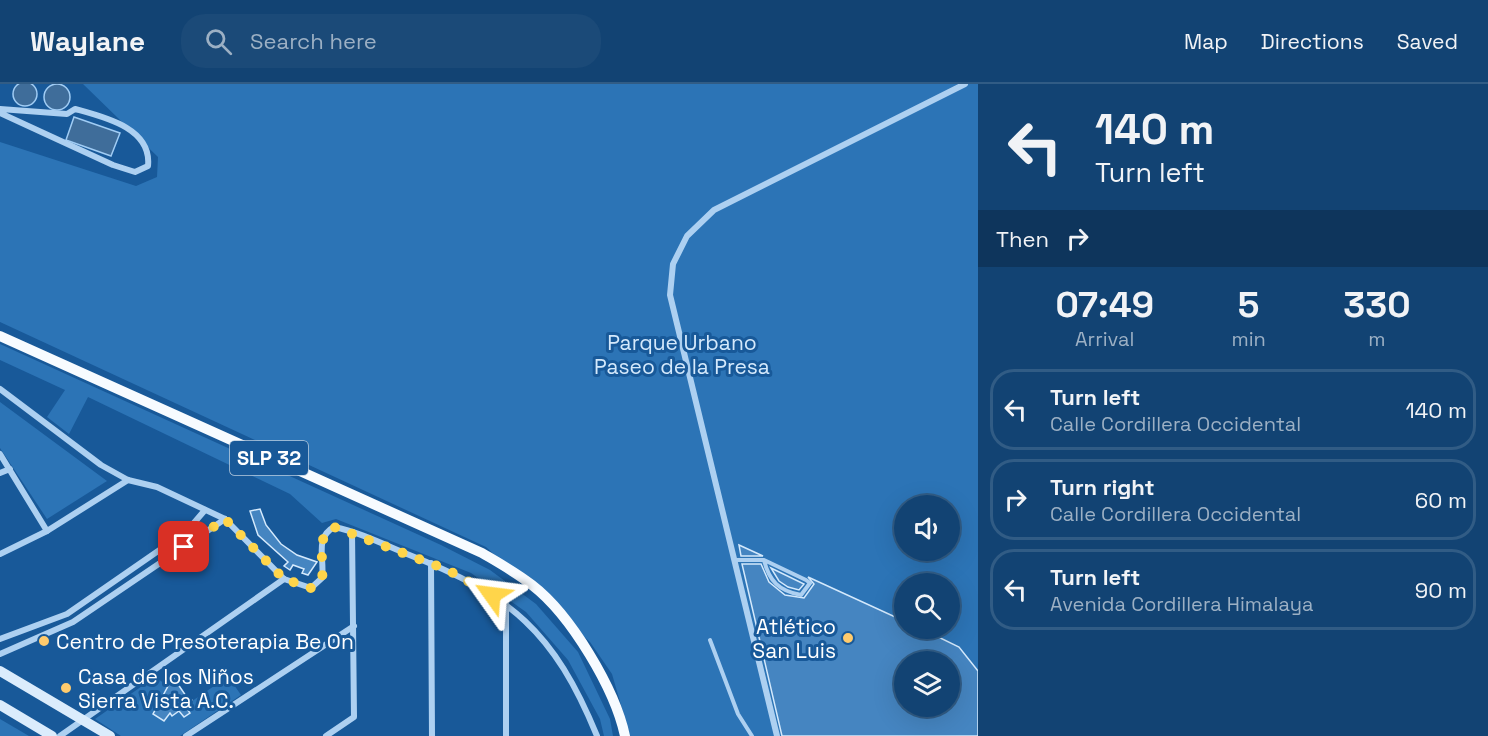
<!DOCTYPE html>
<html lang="en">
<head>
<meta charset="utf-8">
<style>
  :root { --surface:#124373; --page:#1b4a78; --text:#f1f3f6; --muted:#9cb0c4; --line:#315c85 }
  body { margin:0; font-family:"Space Grotesk",sans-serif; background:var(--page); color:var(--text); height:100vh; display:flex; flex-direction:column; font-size:22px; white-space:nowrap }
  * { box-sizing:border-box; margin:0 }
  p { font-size:20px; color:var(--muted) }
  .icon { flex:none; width:33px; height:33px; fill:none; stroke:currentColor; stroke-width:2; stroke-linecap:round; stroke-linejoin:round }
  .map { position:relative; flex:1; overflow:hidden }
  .panel { display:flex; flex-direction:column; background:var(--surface); width:510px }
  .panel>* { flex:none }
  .banner { background:#124373; color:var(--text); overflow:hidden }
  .fabs { position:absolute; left:894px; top:411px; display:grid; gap:12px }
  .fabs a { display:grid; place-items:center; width:66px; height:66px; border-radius:50%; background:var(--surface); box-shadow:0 6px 24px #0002,0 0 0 2px var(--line); font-size:30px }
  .pin { position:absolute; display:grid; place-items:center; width:51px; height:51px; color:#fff; margin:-26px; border-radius:12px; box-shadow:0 3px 9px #0006 }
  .me { position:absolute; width:66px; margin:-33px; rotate:301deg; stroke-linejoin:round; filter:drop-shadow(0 0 4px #0008) }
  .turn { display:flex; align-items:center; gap:21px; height:126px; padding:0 18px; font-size:27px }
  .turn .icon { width:78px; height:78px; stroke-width:2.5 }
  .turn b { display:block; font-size:42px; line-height:51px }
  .then { display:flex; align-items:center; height:57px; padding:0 18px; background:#0003; gap:12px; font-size:22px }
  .eta { display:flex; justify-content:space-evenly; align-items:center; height:102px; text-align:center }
  .eta b { font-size:36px; font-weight:600; line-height:42px }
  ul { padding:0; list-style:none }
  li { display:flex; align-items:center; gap:18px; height:81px; margin:0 12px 9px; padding:0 6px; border:3px solid var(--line); border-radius:24px }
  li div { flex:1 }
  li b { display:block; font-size:22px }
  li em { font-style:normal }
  header { display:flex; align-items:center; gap:36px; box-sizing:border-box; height:84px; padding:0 30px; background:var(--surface); border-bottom:2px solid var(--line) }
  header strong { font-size:28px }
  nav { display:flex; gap:33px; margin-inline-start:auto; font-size:21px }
  .search { width:420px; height:54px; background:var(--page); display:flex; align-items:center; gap:15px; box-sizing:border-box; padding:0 21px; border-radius:24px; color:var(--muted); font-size:22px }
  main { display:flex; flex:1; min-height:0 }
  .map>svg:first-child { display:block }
  .green { fill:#2c74b6; fill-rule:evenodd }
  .water { fill:#3f6d9a; stroke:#a0ccf4; stroke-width:1.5 }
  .building { fill:#4585c1; stroke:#d4e9fc; stroke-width:1.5; fill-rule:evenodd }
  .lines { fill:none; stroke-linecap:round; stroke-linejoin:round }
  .service { stroke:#add0f1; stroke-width:4 }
  .minor { stroke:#add0f1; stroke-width:6 }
  .secondary { stroke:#dbecfc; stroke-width:10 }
  .primary { stroke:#f7fbff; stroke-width:10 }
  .route { stroke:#ffd54a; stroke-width:10; stroke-dasharray:0 18 }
  .poi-dot { fill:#ffcb6d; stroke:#185999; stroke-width:2 }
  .labels { text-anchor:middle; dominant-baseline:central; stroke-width:6; stroke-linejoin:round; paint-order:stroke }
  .shield { fill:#185999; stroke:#bacde0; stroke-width:1.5 }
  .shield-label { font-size:20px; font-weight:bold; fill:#fff }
  .park-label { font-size:21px; fill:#d4e9fc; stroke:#185999 }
  .poi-label { font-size:21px; fill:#fff; stroke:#185999; text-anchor:start }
</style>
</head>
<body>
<header>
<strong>Waylane</strong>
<div class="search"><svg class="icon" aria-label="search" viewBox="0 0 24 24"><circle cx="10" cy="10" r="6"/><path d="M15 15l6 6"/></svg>Search here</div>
<nav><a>Map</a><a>Directions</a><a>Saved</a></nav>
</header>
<main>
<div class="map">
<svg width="978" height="652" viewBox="0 0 978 652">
  <rect width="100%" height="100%" fill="#185999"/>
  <g class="green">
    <path d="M83,0H978V652H630L612,590L590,558L486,463L0,238V58L136,102L157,93L158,73ZM904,422H950V466H904ZM904,500H950V544H904ZM904,578H950V622H904Z"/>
    <polygon points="0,260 441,461 490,486 536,520 578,568 610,635 613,652 604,652 600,635 568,576 526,528 471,489 336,435 322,439 290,410 88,313 69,350 47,333 65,306 0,276"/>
    <polygon points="0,318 107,397 47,435 0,364"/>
    <polygon points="223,585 241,611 180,652 121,652 95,635 155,593 168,602 153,630 164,637 170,629 172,632 179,627 184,633 190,628 185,622 217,600"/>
    <polygon points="0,635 29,652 0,652"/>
  </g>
  <g class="water">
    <circle cx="25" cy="10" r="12"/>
    <circle cx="57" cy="13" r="13"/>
    <polygon points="74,33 120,49 111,72 66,56"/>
  </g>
  <g class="building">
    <polygon points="260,425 266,441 281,460 297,471 317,478 308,491 302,489 304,485 293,481 290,486 284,482 288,478 258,451 250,427"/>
    <polygon points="739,461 763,472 741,472"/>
    <path d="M742,480H761L769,498L785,511L804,514L814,500L808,493L904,537V544H920L959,563L978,587V652H782ZM904,578H950V622H904Z"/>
    <polygon points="771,484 804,500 799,506 788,503 779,497"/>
    <polygon points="173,593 186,612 192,616 185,622 190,629 184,633 179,627 172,632 170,629 164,637 153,630"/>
  </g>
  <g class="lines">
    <g class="service">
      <path d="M736,476H764L806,496L810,499L801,511C779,507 769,497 764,476"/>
      <polyline points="710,556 738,630 752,652"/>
    </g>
    <g class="minor">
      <path d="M0,25L67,30L75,25C104,33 152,44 148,82L135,88L113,81L0,29"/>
      <path d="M0,305L101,381L128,396L157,403L225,435L284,495L311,504L322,494C325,475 314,454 334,443C359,448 383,460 407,470C511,511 554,547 597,652"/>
      <polyline points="0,370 47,447"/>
      <polyline points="0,389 10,385"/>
      <polyline points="0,470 47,447 128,396"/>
      <polyline points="431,479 432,652"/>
      <polyline points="0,555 67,530 187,447 205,426"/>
      <polyline points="0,570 73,538 225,435"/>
      <polyline points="60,652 284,495"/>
      <polyline points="186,652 354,542"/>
      <polyline points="326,652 354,633 352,448"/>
      <polyline points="506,652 506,520"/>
      <polyline points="777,652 670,211 673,180 687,152 714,126 965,0"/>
    </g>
    <g class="secondary">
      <polyline points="0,587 110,652"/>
      <polyline points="0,621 52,652"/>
    </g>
    <path class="primary" d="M0,252L482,469C499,479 517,489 532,501C571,531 615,605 625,652"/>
  </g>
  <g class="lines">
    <path class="route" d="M184,463L225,435L284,495L311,504L322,494C325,475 314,454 334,443L448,486L492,511"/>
  </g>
  <g class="poi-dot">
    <circle cx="848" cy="554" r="6"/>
    <circle cx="44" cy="557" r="6"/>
    <circle cx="66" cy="604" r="6"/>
  </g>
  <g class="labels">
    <rect class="shield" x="230" y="357" width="78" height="34" rx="4.5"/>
    <g class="shield-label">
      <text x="269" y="374">SLP 32</text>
    </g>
    <g class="park-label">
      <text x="682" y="258">Parque Urbano<tspan x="682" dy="24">Paseo de la Presa</tspan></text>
    </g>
    <g class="poi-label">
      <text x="836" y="542" text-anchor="end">Atlético<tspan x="836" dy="24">San Luis</tspan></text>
      <text x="56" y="557">Centro de Presoterapia Be On</text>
      <text x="78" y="592">Casa de los Niños<tspan x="78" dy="24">Sierra Vista A.C.</tspan></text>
    </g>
  </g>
</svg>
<div class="fabs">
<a><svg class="icon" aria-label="sound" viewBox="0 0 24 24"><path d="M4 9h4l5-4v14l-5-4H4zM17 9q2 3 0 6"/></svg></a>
<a><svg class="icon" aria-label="search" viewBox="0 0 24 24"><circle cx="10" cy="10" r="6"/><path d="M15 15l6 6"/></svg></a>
<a><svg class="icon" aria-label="layers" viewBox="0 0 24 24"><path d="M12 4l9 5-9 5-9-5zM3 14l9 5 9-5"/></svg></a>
</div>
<div class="pin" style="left:184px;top:463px;background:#d93025"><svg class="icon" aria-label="arrive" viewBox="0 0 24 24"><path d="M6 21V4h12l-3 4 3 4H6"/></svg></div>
<svg class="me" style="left:492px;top:511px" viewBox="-20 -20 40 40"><path d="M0-17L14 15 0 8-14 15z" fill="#ffd54a" stroke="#fff" stroke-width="4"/></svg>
</div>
<section class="panel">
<div class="banner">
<div class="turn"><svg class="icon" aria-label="left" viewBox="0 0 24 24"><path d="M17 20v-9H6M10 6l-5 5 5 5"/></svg><div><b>140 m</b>Turn left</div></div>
<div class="then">Then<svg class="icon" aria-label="right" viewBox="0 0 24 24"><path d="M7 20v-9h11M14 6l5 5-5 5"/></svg></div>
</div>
<div class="eta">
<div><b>07:49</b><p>Arrival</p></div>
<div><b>5</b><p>min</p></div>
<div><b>330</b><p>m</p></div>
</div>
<ul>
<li><svg class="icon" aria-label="left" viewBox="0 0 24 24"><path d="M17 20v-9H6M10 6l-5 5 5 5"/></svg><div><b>Turn left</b><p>Calle Cordillera Occidental</p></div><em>140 m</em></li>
<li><svg class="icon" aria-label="right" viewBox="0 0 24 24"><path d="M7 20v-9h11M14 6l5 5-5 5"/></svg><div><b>Turn right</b><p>Calle Cordillera Occidental</p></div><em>60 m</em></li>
<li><svg class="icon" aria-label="left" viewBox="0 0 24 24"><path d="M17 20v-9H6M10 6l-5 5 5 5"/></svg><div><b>Turn left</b><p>Avenida Cordillera Himalaya</p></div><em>90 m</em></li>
</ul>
</section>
</main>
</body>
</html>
